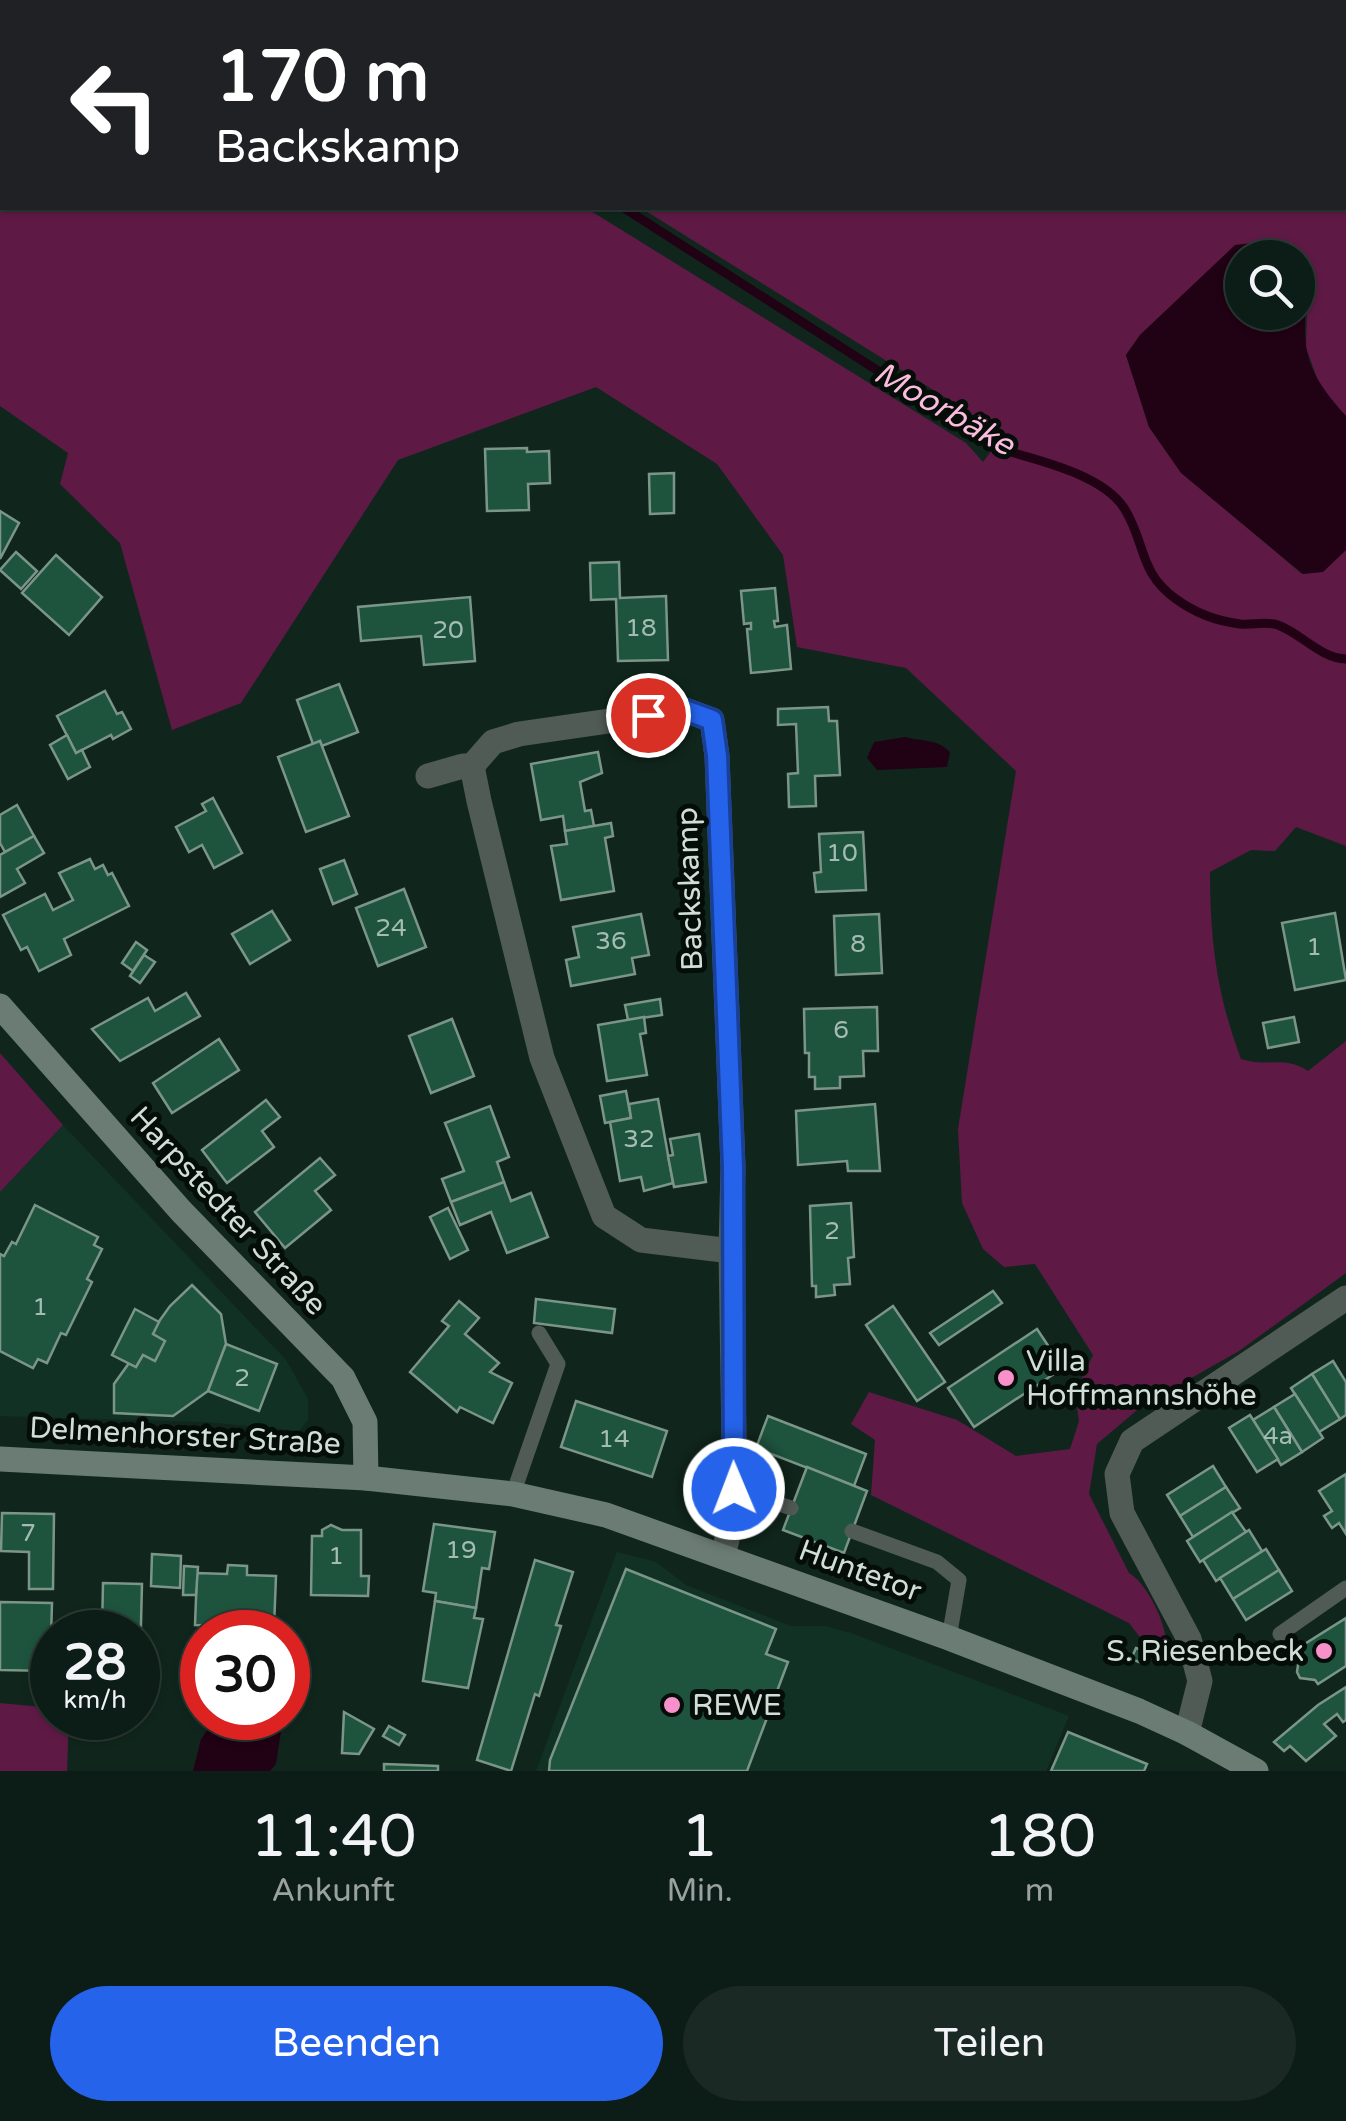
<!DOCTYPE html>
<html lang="de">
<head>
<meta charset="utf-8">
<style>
  :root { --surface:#0c1c16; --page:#1a2923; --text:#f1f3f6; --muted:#9aa1a1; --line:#2c3a35; --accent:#2563eb }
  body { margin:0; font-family:"Varela Round",sans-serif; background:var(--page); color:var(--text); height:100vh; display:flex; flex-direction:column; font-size:38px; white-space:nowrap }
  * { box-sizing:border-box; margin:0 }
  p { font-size:32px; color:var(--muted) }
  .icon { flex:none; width:55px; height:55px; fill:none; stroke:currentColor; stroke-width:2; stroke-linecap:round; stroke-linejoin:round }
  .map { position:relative; height:1771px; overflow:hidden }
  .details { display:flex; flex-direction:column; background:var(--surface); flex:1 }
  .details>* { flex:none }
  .banner { position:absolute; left:0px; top:0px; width:1348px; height:210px; box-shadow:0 2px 8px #0004,0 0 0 2px var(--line); background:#202124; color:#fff; overflow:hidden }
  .buttons { position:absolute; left:1225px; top:240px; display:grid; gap:20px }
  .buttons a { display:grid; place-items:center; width:90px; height:90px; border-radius:50%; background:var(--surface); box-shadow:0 2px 8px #0004,0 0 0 2px var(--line); font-size:50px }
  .speed { position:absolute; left:30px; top:1610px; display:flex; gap:20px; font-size:50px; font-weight:700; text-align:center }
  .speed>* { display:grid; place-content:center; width:130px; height:130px; border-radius:50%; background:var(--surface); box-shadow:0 2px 8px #0004,0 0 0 2px var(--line); line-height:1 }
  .speed small { font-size:25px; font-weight:400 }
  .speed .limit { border:15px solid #d22; background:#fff; color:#111 }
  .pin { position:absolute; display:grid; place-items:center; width:85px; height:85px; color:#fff; margin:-42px; border:5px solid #fff; border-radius:50%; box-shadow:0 2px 10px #0007 }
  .me { position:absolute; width:110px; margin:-55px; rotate:359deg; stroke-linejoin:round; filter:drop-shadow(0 0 8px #0008) }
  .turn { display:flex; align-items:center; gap:35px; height:210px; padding:0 50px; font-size:45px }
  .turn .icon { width:130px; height:130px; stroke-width:2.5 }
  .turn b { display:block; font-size:70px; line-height:85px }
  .eta { display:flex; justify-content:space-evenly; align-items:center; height:170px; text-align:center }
  .eta b { font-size:60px; font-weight:600; line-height:70px }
  .primary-button { display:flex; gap:20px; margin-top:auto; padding:20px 50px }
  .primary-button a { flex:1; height:115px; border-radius:60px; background:var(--accent); color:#fff; font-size:40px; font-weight:600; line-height:115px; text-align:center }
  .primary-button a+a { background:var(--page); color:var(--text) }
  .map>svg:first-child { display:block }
  .built { fill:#123125 }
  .green { fill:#5e1a45 }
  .water { fill:#210114 }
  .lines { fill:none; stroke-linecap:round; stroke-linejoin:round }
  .stream { stroke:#210114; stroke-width:9 }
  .building { fill:#1e543e; stroke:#7b9588; stroke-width:2.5 }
  .lane { stroke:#515b56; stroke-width:15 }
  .street { stroke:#515b56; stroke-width:25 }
  .secondary { stroke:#6b7c74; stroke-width:25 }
  .route-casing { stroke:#184099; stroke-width:25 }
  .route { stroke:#2563eb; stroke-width:18 }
  .poi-dot { fill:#f890cb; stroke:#050d09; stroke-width:4 }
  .labels { text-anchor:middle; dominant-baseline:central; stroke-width:10; stroke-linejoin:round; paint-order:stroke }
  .number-label { font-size:25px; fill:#a4bcb1 }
  .street-label { font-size:30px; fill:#d1ded7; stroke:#050d09 }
  .poi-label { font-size:30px; fill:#d1ded7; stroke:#050d09; text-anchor:start }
  .water-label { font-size:32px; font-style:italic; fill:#fbbbdd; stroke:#050d09 }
</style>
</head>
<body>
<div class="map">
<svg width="1346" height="1771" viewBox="0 0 1346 1771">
  <rect width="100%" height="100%" fill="#10261d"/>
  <g class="built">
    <polygon points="63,1125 286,1360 308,1399 308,1420 299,1431 207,1422 0,1416 0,1192"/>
    <polygon points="617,1552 656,1562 686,1585 791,1626 825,1626 851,1633 1069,1716 1046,1771 536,1771"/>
  </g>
  <g class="green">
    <path d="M0,0L304,2H2V208H586L966,443L983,462L1004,434L641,208H1345V2L340,0H1346V416L1320,387L1306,347L1307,310L1298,282V258L1277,257L1252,243L1235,246L1140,335L1126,355L1149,427L1182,473L1302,574L1323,571L1346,550V846L1296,827L1275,851L1251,850L1210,872C1210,941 1217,995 1241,1059C1271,1068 1282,1055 1308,1071L1346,1041V1273L1239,1351L1142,1406L1097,1444L1089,1494L1129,1573C1150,1585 1173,1637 1166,1660L1154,1662L1150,1650L1129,1623L871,1495L875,1440L851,1424L869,1392L957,1420L1016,1456L1070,1449L1079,1421L1075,1392L1093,1355L1035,1264L1004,1267L983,1249L962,1203L958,1129L1016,771L906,668L797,647L783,555L717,464L596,387L398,460L241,703L172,730L120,543L60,484L68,453L0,406Z"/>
    <polygon points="0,1053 63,1125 0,1192"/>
    <polygon points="0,1703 52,1708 52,1718 69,1718 67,1771 0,1771"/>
  </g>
  <g class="water">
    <path d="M1252,243L1277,257L1242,258V312H1298V282C1309,310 1303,319 1306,346C1310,374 1328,396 1346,416V550L1323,572L1303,574L1181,473L1149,427L1126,355L1140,335L1235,245Z"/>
    <path d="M905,737C923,742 936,738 950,752L947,767L877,770L867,758L874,742Z"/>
    <polygon points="216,1718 283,1718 276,1764 270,1771 193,1771 201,1739"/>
  </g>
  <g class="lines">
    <g class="stream">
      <polyline points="335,0 336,2"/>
      <path d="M624,208L1000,449C1037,460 1102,474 1124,508C1146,542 1138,572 1176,599C1195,613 1216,621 1240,624C1253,625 1265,621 1278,625C1302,634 1320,658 1346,659"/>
    </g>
  </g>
  <g class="building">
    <polygon points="527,448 527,452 549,451 550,483 528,484 529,510 487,511 485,449"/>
    <polygon points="674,473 674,513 650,514 649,474"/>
    <polygon points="0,511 19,523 0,559"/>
    <polygon points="16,552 37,571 21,589 0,570"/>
    <polygon points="56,555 102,597 69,635 22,593"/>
    <polygon points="619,562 620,598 666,596 668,660 618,661 616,599 591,600 590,563"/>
    <polygon points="775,588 778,621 774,621 775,627 787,625 791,669 751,673 747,629 751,629 751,623 744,624 741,591"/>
    <polygon points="470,597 475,661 424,665 421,636 361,641 358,607"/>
    <polygon points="339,684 358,732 322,746 320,741 313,744 297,700"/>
    <polygon points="105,691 117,714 122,712 131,729 113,739 111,735 76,753 57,716"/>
    <polygon points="828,707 829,721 837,721 840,775 815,776 816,806 789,807 788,774 798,773 796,724 778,725 778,709"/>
    <polygon points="67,735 76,753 82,750 90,767 68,779 50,745"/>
    <polygon points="320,741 349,816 306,832 278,757"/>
    <polygon points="598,752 602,773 580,782 585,811 591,810 594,826 565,831 563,816 541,820 531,764"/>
    <polygon points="213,798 242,853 214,868 202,845 189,852 176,827 206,811 202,804"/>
    <polygon points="17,805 34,836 5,852 0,843 0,815"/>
    <polygon points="611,823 613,836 605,838 614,891 561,900 551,846 567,844 565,831"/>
    <polygon points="863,832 866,890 816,892 814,873 821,872 819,834"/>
    <polygon points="34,836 44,853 17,869 25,883 0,897 0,855"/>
    <polygon points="90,859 95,869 103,865 108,875 112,873 129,906 64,939 71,955 39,971 27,947 21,950 3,915 45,894 53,910 73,900 59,873"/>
    <polygon points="344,860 357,894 333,904 320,869"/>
    <polygon points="404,889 426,947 378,966 356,908"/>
    <polygon points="272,911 290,940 250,964 232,934"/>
    <polygon points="1335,913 1346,980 1295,990 1282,923"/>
    <polygon points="641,914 649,955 632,958 635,974 571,986 566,960 579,957 573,927"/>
    <polygon points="879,914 882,973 836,975 834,916"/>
    <polygon points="136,942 147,950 133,971 122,963"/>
    <polygon points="144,955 155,962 140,983 130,976"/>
    <polygon points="186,993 200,1016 120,1061 92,1029 148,998 155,1011"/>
    <polygon points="660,999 662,1015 628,1020 625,1005"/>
    <polygon points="877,1007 878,1051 863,1051 864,1076 840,1077 840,1088 815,1089 815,1077 809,1077 809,1053 805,1053 804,1009"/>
    <polygon points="644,1017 646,1033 640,1034 647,1075 607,1081 598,1025"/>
    <polygon points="1294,1017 1299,1042 1268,1048 1263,1023"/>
    <polygon points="452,1019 474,1076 431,1093 409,1036"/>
    <polygon points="219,1039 239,1070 172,1113 153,1083"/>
    <polygon points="626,1091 631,1118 605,1123 600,1096"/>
    <polygon points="658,1099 673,1183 644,1191 641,1177 620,1181 610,1122 631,1118 629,1104"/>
    <polygon points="266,1100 280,1117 262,1131 274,1147 227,1183 202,1150"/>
    <polygon points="875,1104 880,1171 848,1171 847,1161 798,1165 796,1111"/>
    <polygon points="490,1106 509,1157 497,1162 504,1182 451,1202 442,1179 464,1171 445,1123"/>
    <polygon points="699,1134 706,1182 674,1187 668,1156 673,1155 670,1139"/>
    <polygon points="320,1158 335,1175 315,1191 331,1210 285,1248 255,1212"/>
    <polygon points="504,1182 511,1201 531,1193 548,1237 507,1253 491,1212 460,1225 451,1202"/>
    <polygon points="851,1203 854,1257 848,1258 850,1284 834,1285 835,1295 816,1297 816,1286 812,1286 810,1206"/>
    <polygon points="35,1205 98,1237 94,1245 102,1249 87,1279 92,1282 66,1335 61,1333 47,1363 38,1359 33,1368 0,1351 0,1254 4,1256 12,1242 16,1244"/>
    <polygon points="448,1208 468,1250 450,1259 430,1217"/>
    <polygon points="192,1285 221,1314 226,1344 208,1391 173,1416 114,1413 114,1384 170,1306"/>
    <polygon points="993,1291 1002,1303 939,1345 930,1333"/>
    <polygon points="536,1299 615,1309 612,1333 534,1323"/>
    <polygon points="459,1301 479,1318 465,1334 499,1363 490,1372 512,1383 493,1423 460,1407 457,1412 410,1372 449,1326 442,1321"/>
    <polygon points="893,1306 945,1382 917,1401 866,1325"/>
    <polygon points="135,1309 159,1322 153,1334 165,1341 155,1361 143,1355 136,1367 112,1355"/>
    <polygon points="1037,1329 1063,1368 974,1427 948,1388"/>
    <polygon points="226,1344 277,1364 259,1411 208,1391"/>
    <polygon points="1333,1361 1346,1382 1346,1415 1340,1419 1312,1374"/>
    <polygon points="1312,1374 1340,1419 1319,1432 1291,1388"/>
    <polygon points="1295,1394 1323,1438 1302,1452 1274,1407"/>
    <polygon points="576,1401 667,1431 652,1477 561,1447"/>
    <polygon points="1274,1407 1302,1452 1281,1465 1253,1420"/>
    <polygon points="1250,1415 1278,1459 1257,1472 1229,1428"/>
    <polygon points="768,1416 866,1454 854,1486 756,1448"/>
    <polygon points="1213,1466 1226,1487 1180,1516 1167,1495"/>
    <polygon points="807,1467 867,1491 844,1553 783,1530"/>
    <polygon points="1346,1474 1346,1534 1339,1523 1332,1528 1324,1516 1332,1511 1319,1491"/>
    <polygon points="1226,1487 1240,1508 1193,1537 1180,1516"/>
    <polygon points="1232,1512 1246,1532 1200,1562 1187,1541"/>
    <polygon points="2,1513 54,1514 53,1589 29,1589 29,1552 1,1551"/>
    <polygon points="434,1524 495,1532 489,1569 482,1568 476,1608 435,1601 436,1593 423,1591"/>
    <polygon points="331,1525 342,1530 361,1530 361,1576 369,1576 368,1596 311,1595 312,1536 322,1536 322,1530"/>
    <polygon points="1249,1530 1262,1551 1216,1581 1203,1560"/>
    <polygon points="1266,1549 1279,1570 1233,1599 1220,1578"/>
    <polygon points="152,1554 181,1556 180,1588 151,1586"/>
    <polygon points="535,1560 573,1572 556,1625 561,1626 539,1696 535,1694 511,1771 477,1760"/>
    <polygon points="228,1565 247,1566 247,1575 276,1576 274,1628 251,1627 251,1632 219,1632 219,1626 195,1625 197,1573 227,1574"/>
    <polygon points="184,1566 198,1567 196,1595 183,1595"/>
    <polygon points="626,1569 776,1629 766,1654 788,1662 747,1771 549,1771 550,1760"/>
    <polygon points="1279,1570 1292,1591 1246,1620 1233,1599"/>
    <polygon points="103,1583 142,1584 140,1663 138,1632 102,1632"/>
    <polygon points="435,1601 476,1608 474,1618 483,1619 468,1688 423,1681"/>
    <polygon points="0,1602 52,1603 50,1671 0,1670"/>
    <polygon points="1346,1618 1346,1666 1318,1684 1315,1680 1300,1678 1297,1672 1299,1658 1305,1655 1300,1647"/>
    <polygon points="202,1625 219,1626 219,1632 202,1632 202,1636"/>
    <polygon points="1136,1648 1149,1653 1144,1664 1131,1659"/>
    <polygon points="1346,1687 1346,1720 1343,1722 1337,1714 1324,1724 1336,1736 1306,1761 1290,1746 1284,1751 1274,1742 1318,1705"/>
    <polygon points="344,1712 374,1729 359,1754 342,1753"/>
    <polygon points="389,1726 405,1735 399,1745 383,1736"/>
    <polygon points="1068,1732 1147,1764 1144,1771 1051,1771"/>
    <polygon points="384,1764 438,1766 438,1771 384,1771"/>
  </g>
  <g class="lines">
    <g class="lane">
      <polyline points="513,1494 558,1364 539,1333"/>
      <polyline points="735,1506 762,1498 791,1508"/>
      <polyline points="852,1531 937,1562 959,1580 949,1638"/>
      <polyline points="1280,1634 1346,1588"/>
    </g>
    <g class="street">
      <polyline points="428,776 463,766 472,766"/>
      <polyline points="723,1556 735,1506 731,1251 641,1240 604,1216 542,1058 479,801 472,766 493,742 519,734 685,710 712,720 717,756 733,1167 731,1251"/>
      <polyline points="1187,1733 1200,1681 1189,1639 1122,1513 1117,1474 1132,1441 1346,1298"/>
    </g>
    <g class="secondary">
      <polyline points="0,1006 181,1211 343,1378 365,1422 366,1478"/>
      <polyline points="0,1459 366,1478 513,1494 606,1515 949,1638 1139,1711 1187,1733 1256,1771"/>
    </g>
  </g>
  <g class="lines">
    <g class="route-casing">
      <polyline id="route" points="648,715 685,710 712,720 717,756 733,1167 734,1489"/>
    </g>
    <use href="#route" class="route"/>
  </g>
  <g class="poi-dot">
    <circle cx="1006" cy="1378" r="10"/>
    <circle cx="1324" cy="1651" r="10"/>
    <circle cx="672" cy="1705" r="10"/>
  </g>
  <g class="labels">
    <g class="number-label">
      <text x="641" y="628">18</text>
      <text x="448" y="630">20</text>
      <text x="842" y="853">10</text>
      <text x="391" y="928">24</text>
      <text x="611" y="941">36</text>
      <text x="858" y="944">8</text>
      <text x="1314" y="947">1</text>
      <text x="841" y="1030">6</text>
      <text x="639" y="1139">32</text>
      <text x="832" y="1231">2</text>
      <text x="40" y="1307">1</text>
      <text x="242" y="1378">2</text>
      <text x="1278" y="1436">4a</text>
      <text x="614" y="1439">14</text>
      <text x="28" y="1533">7</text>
      <text x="461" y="1550">19</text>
      <text x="336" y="1556">1</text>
    </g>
    <g class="street-label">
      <text transform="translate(690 889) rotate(-92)">Backskamp</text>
      <text transform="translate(228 1211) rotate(47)">Harpstedter Straße</text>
      <text transform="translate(185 1436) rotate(3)">Delmenhorster Straße</text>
      <text transform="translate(860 1571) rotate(20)">Huntetor</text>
    </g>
    <g class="poi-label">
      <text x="1026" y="1361">Villa<tspan x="1026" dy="34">Hoffmannshöhe</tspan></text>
      <text x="1304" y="1651" text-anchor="end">S. Riesenbeck</text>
      <text x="692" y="1705">REWE</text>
    </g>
    <g class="water-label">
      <text transform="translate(944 409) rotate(30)">Moorbäke</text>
    </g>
  </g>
</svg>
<div class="buttons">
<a><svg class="icon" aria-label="search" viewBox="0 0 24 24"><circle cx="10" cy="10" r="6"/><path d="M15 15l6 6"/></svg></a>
</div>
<div class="speed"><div>28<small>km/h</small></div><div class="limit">30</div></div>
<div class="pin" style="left:648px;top:715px;background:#d93025"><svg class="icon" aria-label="arrive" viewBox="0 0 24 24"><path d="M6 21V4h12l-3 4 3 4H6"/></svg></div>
<svg class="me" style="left:734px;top:1489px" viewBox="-20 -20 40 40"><circle r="17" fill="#2563eb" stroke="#fff" stroke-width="3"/><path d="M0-11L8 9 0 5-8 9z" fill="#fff"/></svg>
<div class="banner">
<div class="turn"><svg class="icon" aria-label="left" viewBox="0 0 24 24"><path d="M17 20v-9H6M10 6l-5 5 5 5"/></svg><div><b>170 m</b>Backskamp</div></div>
</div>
</div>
<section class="details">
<div class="eta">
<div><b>11:40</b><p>Ankunft</p></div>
<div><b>1</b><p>Min.</p></div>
<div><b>180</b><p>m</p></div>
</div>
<div class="primary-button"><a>Beenden</a><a>Teilen</a></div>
</section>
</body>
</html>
